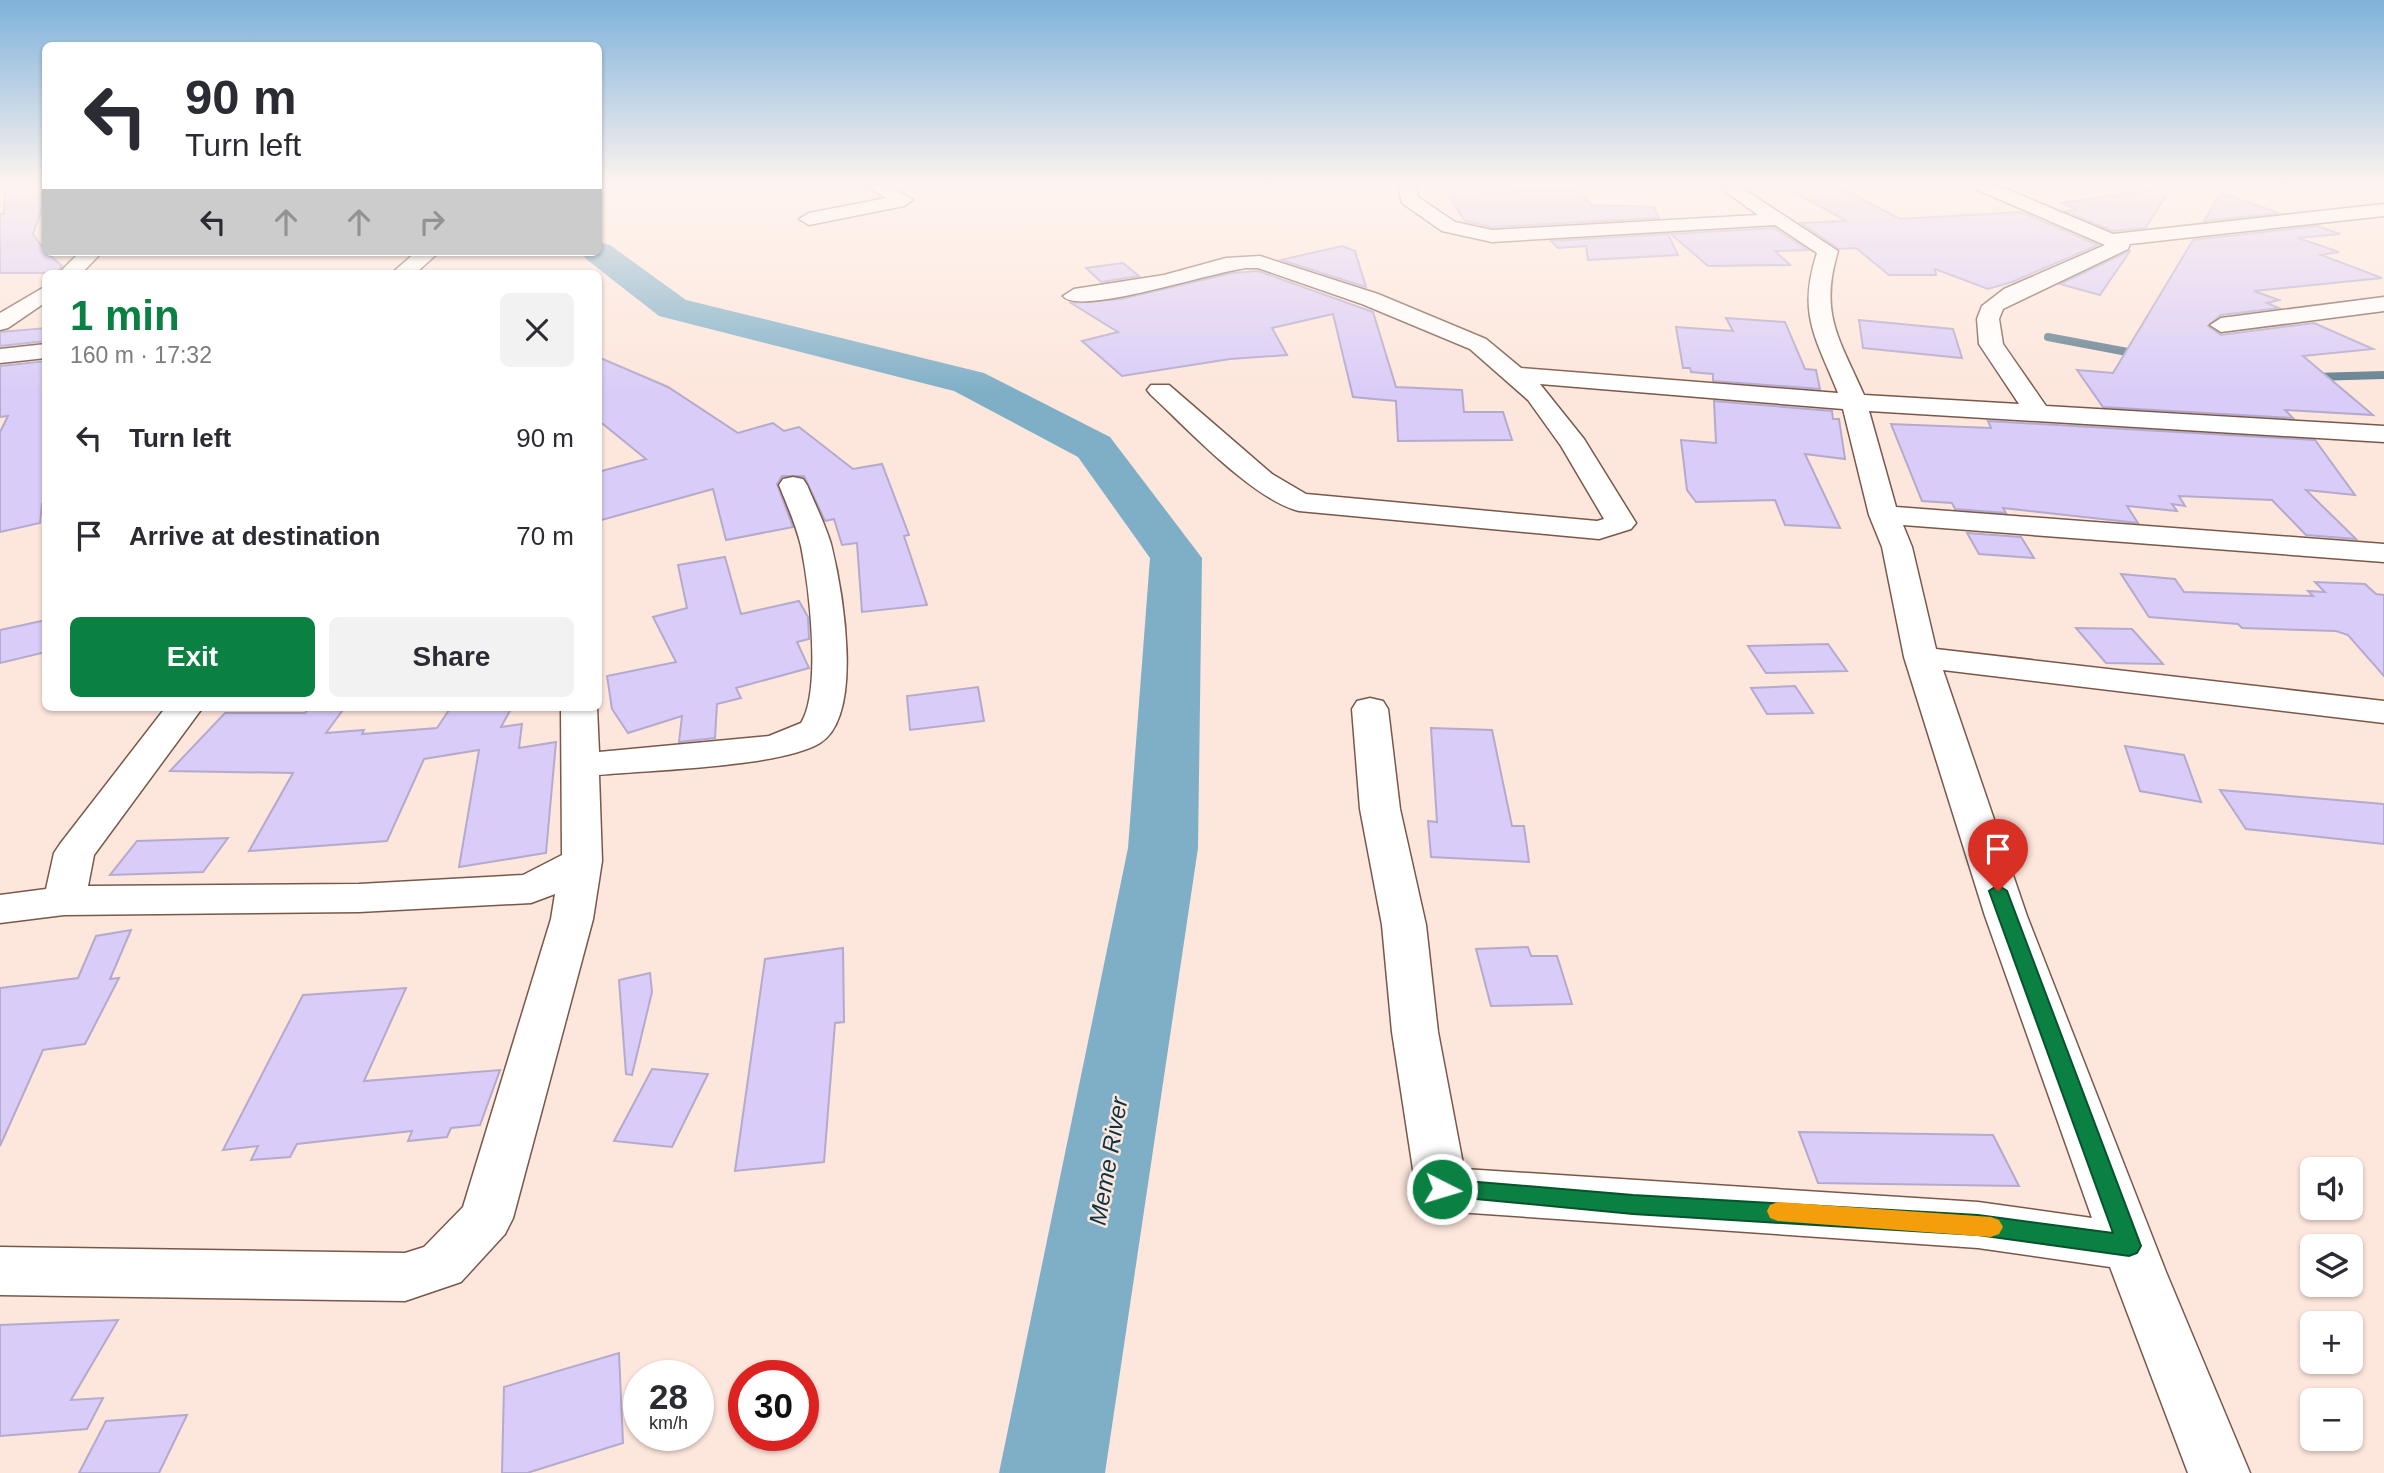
<!DOCTYPE html>
<html lang="en">
<head>
<meta charset="utf-8">
<style>
  :root { --surface:#fff; --page:#f2f2f3; --text:#2b2b33; --muted:#7c7c81; --accent:#0b8043 }
  body { margin:0; font-family:Helvetica,sans-serif; background:var(--page); color:var(--text); height:100vh; display:flex; flex-direction:column; font-size:26px; white-space:nowrap }
  * { box-sizing:border-box; margin:0 }
  p { font-size:23px; color:var(--muted) }
  .icon { flex:none; width:38px; height:38px; fill:none; stroke:currentColor; stroke-width:2; stroke-linecap:round; stroke-linejoin:round }
  .map { position:relative; flex:1; overflow:hidden }
  .drawer { position:absolute; left:42px; top:270px; width:560px; height:441px; display:flex; flex-direction:column; background:var(--surface); border-radius:10px; box-shadow:0 2px 5px #0004 }
  .drawer>* { flex:none }
  .hud { position:absolute; left:42px; top:42px; width:560px; height:214px; border-radius:10px; box-shadow:0 2px 5px #0004; background:#fff; color:var(--text); overflow:hidden }
  .tools { position:absolute; left:2300px; top:1157px; display:grid; gap:14px }
  .tools a { display:grid; place-items:center; width:63px; height:63px; border-radius:10px; background:var(--surface); box-shadow:0 2px 5px #0004; font-size:35px }
  .speed { position:absolute; left:623px; top:1360px; display:flex; gap:14px; font-size:35px; font-weight:700; text-align:center }
  .speed>* { display:grid; place-content:center; width:91px; height:91px; border-radius:50%; background:var(--surface); box-shadow:0 2px 5px #0004; line-height:1 }
  .speed small { font-size:18px; font-weight:400 }
  .speed .limit { border:10px solid #d22; background:#fff; color:#111 }
  .pin { position:absolute; display:grid; place-items:center; width:60px; height:60px; color:#fff; margin:-72px -30px; border-radius:50% 50% 50% 0; rotate:-45deg; box-shadow:0 0 7px #0007 }
  .pin .icon { rotate:45deg }
  .me { position:absolute; width:77px; margin:-38px; rotate:95deg; stroke-linejoin:round; filter:drop-shadow(0 0 5px #0008) }
  .turn { display:flex; align-items:center; gap:24px; height:147px; padding:0 28px; font-size:32px }
  .turn .icon { width:91px; height:91px; stroke-width:2.5 }
  .turn b { display:block; font-size:49px; line-height:60px }
  .lanes { display:flex; align-items:center; height:66px; padding:0 28px; background:#0003; justify-content:center; gap:35px; direction:ltr }
  .lanes .off { opacity:.35 }
  .round { display:grid; place-items:center; flex:none; width:74px; height:74px; border-radius:10px; background:var(--page) }
  .head { display:flex; align-items:center; justify-content:space-between; height:119px; padding:0 28px }
  h1 { font-size:42px; font-weight:800; line-height:52px; color:var(--accent) }
  .cta { display:flex; gap:14px; margin-top:auto; padding:14px 28px }
  .cta a { flex:1; height:80px; border-radius:10px; background:var(--accent); color:#fff; font-size:28px; font-weight:800; line-height:80px; text-align:center }
  .cta a+a { background:var(--page); color:var(--text) }
  ul { padding:0; list-style:none }
  li { display:flex; align-items:center; gap:21px; height:98px; padding:0 28px }
  li div { flex:1 }
  li b { display:block; font-size:26px }
  li em { font-style:normal }
  .map>svg:first-child { display:block }
  .lines { fill:none; stroke-linecap:round; stroke-linejoin:round }
  .stream { stroke:#638090; stroke-width:8 }
  .river { fill:#7fafc7; fill-rule:evenodd }
  .building { fill:#d9ccf8; stroke:#b4aacc; stroke-width:2 }
  .minor-casing { stroke:#79584a; stroke-width:3 }
  .minor { fill:#fff; fill-rule:evenodd }
  .route { fill:#0b8043; stroke:#07532c; stroke-width:2 }
  .slow { fill:#f59e0b }
  .labels { text-anchor:middle; dominant-baseline:central; stroke-width:5; stroke-linejoin:round; paint-order:stroke }
  .near-water-label { font-size:24px; font-style:italic; fill:#0a3547; stroke:#fde6dc }
</style>
</head>
<body>
<div class="map">
<svg width="2384" height="1473" viewBox="0 0 2384 1473">
  <rect width="100%" height="100%" fill="#fde6dc"/>
  <g class="lines">
    <g class="stream">
      <polyline points="2048,337 2138,354"/>
      <polyline points="2313,377 2384,375"/>
    </g>
    <polygon class="river" points="598,242 610,245 686,300 984,373 1110,437 1202,558 1198,848 1105,1473 999,1473 1128,848 1150,558 1078,457 954,391 659,316 586,259 581,252 598,252"/>
  </g>
  <g class="building">
    <polygon points="5,186 42,186 42,209 33,234 46,252 62,266 56,273 0,273 0,214 4,214"/>
    <polygon points="1442,186 1475,186 1481,192 1576,190 1592,205 1654,207 1659,218 1492,227 1465,221"/>
    <polygon points="1783,186 1836,186 1900,219 2021,212 2098,245 2012,282 1988,289 1935,269 1936,275 1889,275 1856,248 1839,249 1801,223 1846,221"/>
    <polygon points="2172,187 2145,228 2113,231 2064,211 2078,210 2062,203"/>
    <polygon points="2221,193 2279,213 2204,221"/>
    <polygon points="2317,226 2340,234 2298,238 2339,252 2321,255 2382,278 2254,291 2279,300 2267,303 2279,308 2221,315 2208,326 2221,335 2314,323 2373,349 2303,356 2373,415 2285,410 2293,418 2103,407 2077,370 2113,373 2193,240"/>
    <polygon points="1774,228 1808,250 1775,251 1790,265 1708,266 1671,234"/>
    <polygon points="1668,234 1678,255 1588,260 1586,246 1558,248 1551,241"/>
    <polygon points="1342,246 1355,251 1366,287 1281,260"/>
    <polygon points="2130,251 2100,295 2060,284 2129,251"/>
    <polygon points="1123,263 1139,276 1101,282 1086,268"/>
    <polygon points="1258,271 1373,312 1396,387 1462,390 1464,412 1503,412 1512,440 1398,441 1396,401 1353,397 1333,314 1272,328 1287,355 1230,359 1122,376 1082,341 1118,332 1071,303 1121,299 1232,273"/>
    <polygon points="1726,318 1785,322 1805,369 1816,370 1820,389 1713,381 1713,374 1691,372 1690,368 1683,368 1676,327 1733,331"/>
    <polygon points="1859,320 1953,329 1962,358 1863,348"/>
    <polygon points="46,328 46,341 0,346 0,332"/>
    <polygon points="598,357 668,387 738,433 773,423 784,431 799,427 853,469 882,464 909,535 904,536 927,605 862,612 857,543 842,545 834,519 825,521 804,476 782,476 777,484 793,527 726,540 713,489 598,521 598,472 646,459 598,420"/>
    <polygon points="46,361 46,503 42,504 40,523 0,532 0,432 8,416 0,417 0,366"/>
    <polygon points="1714,401 1832,411 1833,419 1839,419 1845,459 1805,454 1840,528 1785,525 1775,500 1696,502 1687,490 1681,440 1716,443"/>
    <polygon points="1988,421 2315,440 2355,495 2306,490 2356,539 2306,535 2272,500 2179,496 2185,506 2172,504 2177,511 2127,506 2138,523 2003,508 2006,513 1955,509 1952,503 1922,501 1891,424 1991,428"/>
    <polygon points="1967,533 2021,537 2034,558 1979,554"/>
    <polygon points="725,557 741,614 799,601 808,617 809,639 797,642 809,668 736,688 741,698 717,704 715,738 679,742 682,716 628,733 612,709 607,676 676,662 653,617 687,608 678,565"/>
    <polygon points="2121,574 2175,579 2184,592 2313,596 2308,591 2325,592 2315,582 2365,584 2376,594 2384,595 2384,676 2348,635 2336,631 2242,628 2238,624 2149,617"/>
    <polygon points="46,620 46,652 0,663 0,630"/>
    <polygon points="2076,628 2132,629 2163,664 2106,663"/>
    <polygon points="1828,644 1847,671 1766,673 1748,646"/>
    <polygon points="1795,686 1813,713 1767,714 1751,688"/>
    <polygon points="978,687 984,721 910,730 907,696"/>
    <polygon points="310,707 345,707 326,733 364,730 362,734 437,728 451,707 512,707 501,727 522,724 519,748 556,742 546,853 459,867 479,750 424,759 387,841 249,851 293,773 170,771 225,713 305,713"/>
    <polygon points="1431,728 1492,730 1512,826 1524,826 1529,862 1431,857 1428,821 1437,822"/>
    <polygon points="2125,746 2184,755 2201,802 2140,791"/>
    <polygon points="2220,790 2384,804 2384,844 2246,829"/>
    <polygon points="228,838 203,872 110,875 137,841"/>
    <polygon points="131,930 110,979 119,978 85,1044 43,1050 0,1146 0,988 78,978 96,936"/>
    <polygon points="1528,947 1531,956 1557,956 1572,1004 1491,1006 1476,949"/>
    <polygon points="843,948 844,1022 835,1023 824,1162 735,1171 765,959"/>
    <polygon points="650,973 652,992 632,1075 626,1074 619,980"/>
    <polygon points="406,988 364,1081 500,1070 480,1125 451,1128 447,1137 408,1141 412,1131 297,1144 290,1157 251,1160 258,1146 223,1150 303,995"/>
    <polygon points="652,1069 708,1074 672,1147 614,1141"/>
    <polygon points="1799,1132 1993,1135 2019,1186 1818,1183"/>
    <polygon points="118,1320 71,1400 103,1398 87,1429 0,1436 0,1325"/>
    <polygon points="619,1353 623,1443 527,1473 502,1473 504,1387"/>
    <polygon points="187,1415 159,1473 79,1473 106,1421"/>
  </g>
  <g class="lines">
    <g class="minor-casing">
      <g id="minor">
        <polygon points="867,186 889,186 913,200 904,206 809,225 799,219 809,213 886,198"/>
        <path d="M1398,186H1416L1418,197L1455,222L1492,230L1758,215L1718,186H1739L1838,251C1819,314 1839,338 1864,395L2019,404L1979,344L1977,319L1982,306L2004,289L2105,245L1978,190L1975,186H1999L2113,234L2384,204V216L2130,244L2128,249L2003,309L1999,319L2003,344L2046,406L2384,426V442L1869,411L1896,507L2384,544V562L1903,525L1912,547L1936,649L2384,701V723L1943,670L2027,916L2166,1272L2250,1473H2188L2110,1267L1978,1248L1442,1211L1424,1204L1416,1189L1392,1032L1382,925L1360,809L1352,709L1357,701L1370,698L1383,701L1388,709L1400,809L1426,925L1438,1032L1464,1169L1978,1202L2092,1218L1985,916L1904,657L1882,547L1869,515L1843,409L1540,384L1584,439L1636,523L1631,529L1599,539L1299,511C1252,499 1188,429 1151,395L1147,390L1151,385H1169L1272,474L1306,494L1597,521L1604,519L1561,446L1528,400L1470,349L1362,304L1258,268H1247C1218,270 1078,317 1063,296L1074,289L1164,275L1226,258L1260,256L1378,294L1486,339L1521,368L1838,393C1816,338 1797,314 1817,253L1775,225L1492,242L1442,231L1402,203Z"/>
        <polygon points="80,252 102,252 82,273 59,273"/>
        <polygon points="416,252 439,252 416,273 392,273"/>
        <polygon points="46,286 46,302 8,328 0,330 0,313"/>
        <polygon points="2384,297 2384,311 2221,332 2210,325 2221,318"/>
        <polygon points="46,344 46,358 0,363 0,349"/>
        <path d="M793,477L803,479L807,485C815,504 825,524 831,544C842,588 865,715 820,743C781,767 650,770 599,775L602,861L593,919L513,1218L505,1234L461,1282L405,1301L0,1295V1247L405,1253L424,1247L463,1207L551,919L555,894L531,903L359,912L64,915L0,923V895L46,889L54,853L60,844L166,707H203L94,855L88,886L359,884L523,875L562,855L561,707H597L599,752L769,736L801,723C822,690 809,585 801,546C796,525 787,505 779,485L783,479Z"/>
      </g>
    </g>
    <use href="#minor" class="minor"/>
  </g>
  <linearGradient id="sky" x2="0" y2="1"><stop stop-color="#7eb2db"/><stop offset="0.47" stop-color="#fef4ef"/><stop offset="1" stop-color="#fef4ef" stop-opacity="0"/></linearGradient>
  <rect width="2384" height="392" fill="url(#sky)"/>
  <polygon class="route" points="1998,885 2007,891 2141,1246 2137,1253 2129,1256 1978,1235 1633,1214 1434,1195 1430,1189 1434,1182 1442,1179 1633,1195 1978,1215 2113,1233 1989,891"/>
  <polygon class="slow" points="1778,1202 1991,1217 1999,1220 2003,1227 1999,1234 1991,1237 1778,1221 1770,1218 1767,1211 1770,1205"/>
  <g class="labels">
    <g class="near-water-label">
      <text transform="translate(1108 1161) rotate(-80)">Meme River</text>
    </g>
  </g>
</svg>
<div class="tools">
<a><svg class="icon" aria-label="sound" viewBox="0 0 24 24"><path d="M4 9h4l5-4v14l-5-4H4zM17 9q2 3 0 6"/></svg></a>
<a><svg class="icon" aria-label="layers" viewBox="0 0 24 24"><path d="M12 4l9 5-9 5-9-5zM3 14l9 5 9-5"/></svg></a>
<a>+</a>
<a>−</a>
</div>
<div class="speed"><div>28<small>km/h</small></div><div class="limit">30</div></div>
<div class="pin" style="left:1998px;top:891px;background:#d93025"><svg class="icon" aria-label="arrive" viewBox="0 0 24 24"><path d="M6 21V4h12l-3 4 3 4H6"/></svg></div>
<svg class="me" style="left:1442px;top:1189px" viewBox="-20 -20 40 40"><circle r="17" fill="#0b8043" stroke="#fff" stroke-width="3"/><path d="M0-11L8 9 0 5-8 9z" fill="#fff"/></svg>
<div class="hud">
<div class="turn"><svg class="icon" aria-label="left" viewBox="0 0 24 24"><path d="M17 20v-9H6M10 6l-5 5 5 5"/></svg><div><b>90 m</b>Turn left</div></div>
<div class="lanes"><svg class="icon" aria-label="left" viewBox="0 0 24 24"><path d="M17 20v-9H6M10 6l-5 5 5 5"/></svg><svg class="icon off" aria-label="ahead" viewBox="0 0 24 24"><path d="M12 20V5M6 11l6-6 6 6"/></svg><svg class="icon off" aria-label="ahead" viewBox="0 0 24 24"><path d="M12 20V5M6 11l6-6 6 6"/></svg><svg class="icon off" aria-label="right" viewBox="0 0 24 24"><path d="M7 20v-9h11M14 6l5 5-5 5"/></svg></div>
</div>
<section class="drawer">
<div class="head"><div><h1>1 min</h1><p>160 m · 17:32</p></div><a class="round"><svg class="icon" aria-label="close" viewBox="0 0 24 24"><path d="M6 6l12 12M18 6L6 18"/></svg></a></div>
<ul>
<li><svg class="icon" aria-label="left" viewBox="0 0 24 24"><path d="M17 20v-9H6M10 6l-5 5 5 5"/></svg><div><b>Turn left</b></div><em>90 m</em></li>
<li><svg class="icon" aria-label="arrive" viewBox="0 0 24 24"><path d="M6 21V4h12l-3 4 3 4H6"/></svg><div><b>Arrive at destination</b></div><em>70 m</em></li>
</ul>
<div class="cta"><a>Exit</a><a>Share</a></div>
</section>
</div>
</body>
</html>
